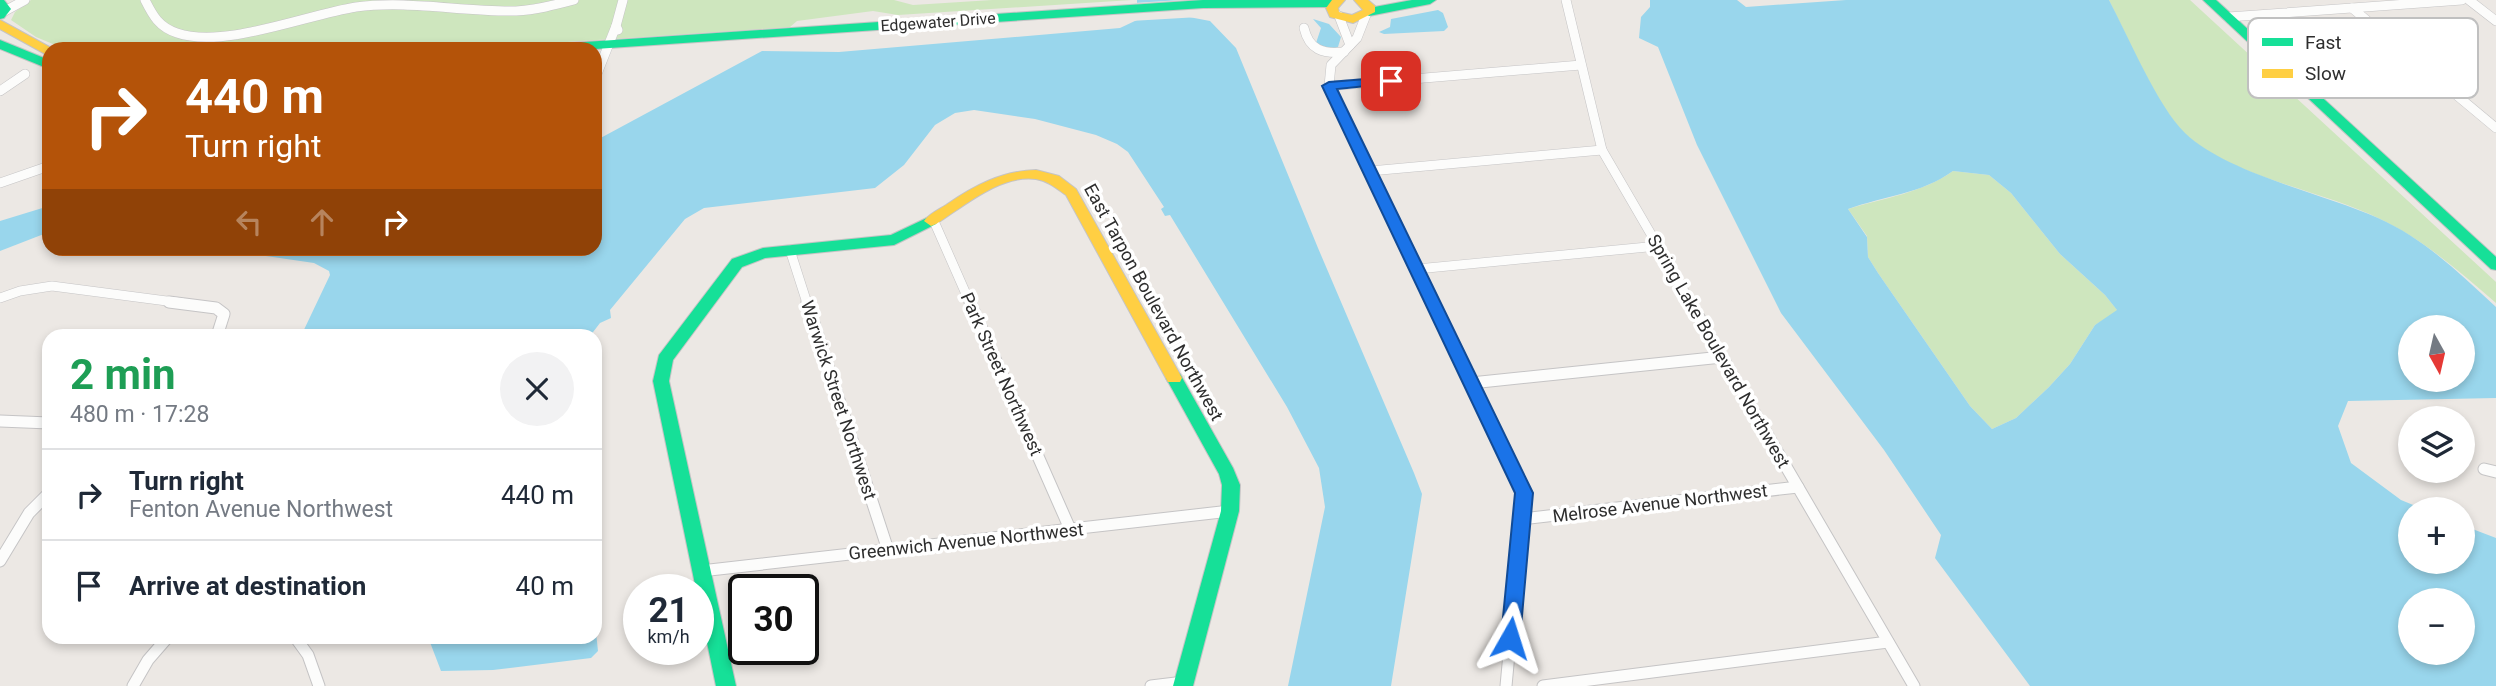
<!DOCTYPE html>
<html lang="en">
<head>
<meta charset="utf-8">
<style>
  :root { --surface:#fff; --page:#f2f2f3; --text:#1f2937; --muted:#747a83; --line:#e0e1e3 }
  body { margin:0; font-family:Roboto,sans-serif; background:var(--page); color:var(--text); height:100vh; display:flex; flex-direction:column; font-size:26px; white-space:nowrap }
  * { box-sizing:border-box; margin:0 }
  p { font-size:23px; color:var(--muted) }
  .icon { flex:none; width:38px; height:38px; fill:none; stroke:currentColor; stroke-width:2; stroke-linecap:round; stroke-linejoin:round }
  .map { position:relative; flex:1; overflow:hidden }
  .sheet { position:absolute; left:42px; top:329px; width:560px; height:315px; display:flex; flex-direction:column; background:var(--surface); border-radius:21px; box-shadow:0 4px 10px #0003 }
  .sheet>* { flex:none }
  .top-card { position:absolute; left:42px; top:42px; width:560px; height:214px; border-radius:21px; box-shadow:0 4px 10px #0003; background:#b45309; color:#fff; overflow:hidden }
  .needle { width:46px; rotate:172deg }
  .tools { position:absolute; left:2398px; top:315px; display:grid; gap:14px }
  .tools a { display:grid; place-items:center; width:77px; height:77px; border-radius:50%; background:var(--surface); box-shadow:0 4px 10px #0003; font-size:35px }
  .speed { position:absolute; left:623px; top:574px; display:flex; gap:14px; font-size:35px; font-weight:700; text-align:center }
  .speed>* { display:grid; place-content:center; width:91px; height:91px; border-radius:50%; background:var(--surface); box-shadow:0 4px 10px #0003; line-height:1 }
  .speed small { font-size:18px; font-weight:400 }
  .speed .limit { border:4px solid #111; border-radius:10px; background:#fff; color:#111 }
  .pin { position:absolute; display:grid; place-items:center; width:60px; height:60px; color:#fff; margin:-30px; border-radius:14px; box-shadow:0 4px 10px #0006 }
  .me { position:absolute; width:77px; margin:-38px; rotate:6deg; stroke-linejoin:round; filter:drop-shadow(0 0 5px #0008) }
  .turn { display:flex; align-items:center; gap:24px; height:147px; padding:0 28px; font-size:32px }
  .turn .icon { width:91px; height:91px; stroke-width:2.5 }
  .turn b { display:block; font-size:49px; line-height:60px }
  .lanes { display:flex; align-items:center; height:66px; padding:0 28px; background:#0003; justify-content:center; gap:35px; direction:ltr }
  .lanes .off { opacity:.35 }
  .round { display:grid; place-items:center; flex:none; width:74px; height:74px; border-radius:37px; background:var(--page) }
  .headline { display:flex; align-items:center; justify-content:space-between; height:119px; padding:0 28px }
  h1 { font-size:42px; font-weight:700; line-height:52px; color:#1e9e55 }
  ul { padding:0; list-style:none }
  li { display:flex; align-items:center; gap:21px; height:91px; padding:0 28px; border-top:2px solid var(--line) }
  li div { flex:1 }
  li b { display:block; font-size:26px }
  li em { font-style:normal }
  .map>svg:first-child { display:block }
  .green { fill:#cee6be }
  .water { fill:#99d6ec; fill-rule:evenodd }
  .pier { fill:#ece8e4 }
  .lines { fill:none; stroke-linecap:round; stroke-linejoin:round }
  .street-far1-casing { stroke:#c5c4c5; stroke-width:10 }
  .street-casing { stroke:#c5c4c5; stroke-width:13 }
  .fast-casing { stroke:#c5c4c5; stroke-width:2 }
  .slow-casing { stroke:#c5c4c5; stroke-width:2 }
  .street-far1 { stroke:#fcfcfb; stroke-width:9 }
  .street { stroke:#fcfcfb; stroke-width:11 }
  .fast { fill:#16e098; fill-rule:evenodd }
  .slow { fill:#ffcf43; fill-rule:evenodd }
  .route { fill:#1a73e8; stroke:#114b97; stroke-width:2 }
  .labels { text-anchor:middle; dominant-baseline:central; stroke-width:7; stroke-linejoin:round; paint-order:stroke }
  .far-street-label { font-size:16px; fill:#2e2e2e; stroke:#fff }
  .street-label { font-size:18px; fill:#2e2e2e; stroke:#fff }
  .key { fill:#fff; stroke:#c0c0c0; stroke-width:2 }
  .key-label { font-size:19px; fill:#2e2e2e }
</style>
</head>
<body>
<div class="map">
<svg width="2496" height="686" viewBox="0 0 2496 686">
  <rect width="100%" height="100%" fill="#ece8e4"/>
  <g class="green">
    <polygon points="31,0 894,0 913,5 992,0 1132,0 898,15 873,11 797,21 790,27 464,49 65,49 36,37 11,20 15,12"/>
    <path d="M2109,0H2190L2496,282V303C2459,271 2424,240 2380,219C2322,190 2233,178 2185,134C2158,108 2127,36 2109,0Z"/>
    <path d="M1953,171L1989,175L2011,193L2060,254L2105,295L2118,311L2095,325L2070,364L2049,387L2016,418L1992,429L1970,406L1878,273L1868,257L1867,236L1848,209C1884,198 1922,193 1953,171Z"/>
  </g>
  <g class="water">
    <polygon points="1137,0 1189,0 1189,17 1210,21 1236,48 1318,248 1414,473 1422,494 1391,686 1288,686 1325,507 1319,468 1287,407 1170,215 1165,216 1161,209 1164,207 1128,152 1117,144 1096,135 1035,119 974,110 955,113 935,125 904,165 875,188 704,208 685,219 610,310 611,318 600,323 590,336 301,336 330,275 329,271 314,263 217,249 595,248 595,141 762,51 839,52 1120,28 1137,20"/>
    <path d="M1650,0H1737L1746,7L1846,0H2109C2128,36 2158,107 2185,133C2228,174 2323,193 2378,218C2425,239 2459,273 2496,307V398L2348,401L2338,426L2351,463L2401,500L2423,509H2410V562H2462V525L2496,538V686H2030L1935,558L1941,535L1884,450L1781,313L1697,145L1658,47L1639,38L1641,17L1650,7ZM1953,171L1989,175L2011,193L2060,254L2105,295L2117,310L2095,325L2070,364L2049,387L2016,418L1992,429L1970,406L1878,273L1868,257L1867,237L1848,209C1884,196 1921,194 1953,171ZM2462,327V380H2410V327ZM2410,600H2462V653H2410Z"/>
    <polygon points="1438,10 1443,13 1448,27 1444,31 1384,34 1379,32 1390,27 1391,19"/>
    <polygon points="1313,19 1329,24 1341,37 1338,47 1329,49 1316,43 1321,28"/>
    <polygon points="49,206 49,232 0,251 0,221"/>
    <polygon points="595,623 598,651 591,658 493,670 441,671 428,637 595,637"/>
  </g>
  <polygon class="pier" points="1181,0 1192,0 1190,6 1192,14 1199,17 1131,21 1134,19 1134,3"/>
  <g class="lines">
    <g class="street-far1-casing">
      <g id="street-far1">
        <path d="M145,0C153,16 159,27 177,33C224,49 306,15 356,7C409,0 463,12 516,11C536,10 555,5 574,0"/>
        <polyline points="1566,0 1602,150 1691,303"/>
        <polyline points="2469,0 2496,21"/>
        <polyline points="2352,8 2496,128"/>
        <polyline points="3,12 25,0"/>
        <polyline points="1366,15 1357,38 1331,65 1329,86 1433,303"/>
        <polyline points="1339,16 1350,45"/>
        <polyline points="2228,17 2462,0"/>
        <path d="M1304,28C1309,50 1323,54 1344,52"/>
        <polyline points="618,30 616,26 623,0"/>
        <polyline points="595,79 616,26"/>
        <polyline points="1329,86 1581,65"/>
        <polyline points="0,91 25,74"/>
        <polyline points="1370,171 1602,150"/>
        <polyline points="0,183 49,166"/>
        <polyline points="933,219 970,303"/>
        <polyline points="790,250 807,303"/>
        <polyline points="1417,269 1658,246"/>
        <polyline points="0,298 20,291 52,286 182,303"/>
      </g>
    </g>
    <g class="street-casing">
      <g id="street">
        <polyline points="169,302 216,308 224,314 217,336"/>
        <polyline points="807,302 888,550"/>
        <polyline points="970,302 1070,529"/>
        <polyline points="1432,302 1524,493 1506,686"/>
        <polyline points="1690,302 1914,686"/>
        <polyline points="1471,383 1722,357"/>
        <polyline points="0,421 49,423"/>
        <polyline points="2484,469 2496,472"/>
        <polyline points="1522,519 1798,487"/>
        <polyline points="0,561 29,513 49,493"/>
        <polyline points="701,571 1230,511"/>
        <polyline points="295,637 308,655 319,686"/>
        <polyline points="133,686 148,660 168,637"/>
        <polyline points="1151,686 1184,682"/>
        <polyline points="1543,686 1888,642"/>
      </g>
    </g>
    <g class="fast-casing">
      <g id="fast">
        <polygon points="0,0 4,0 11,9 4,18 0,19"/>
        <polygon points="1203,0 1337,0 1340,3 1334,7 1203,8 595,49 535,49 541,45"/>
        <polygon points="1412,0 1436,0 1430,4 1369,16 1363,12 1369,8"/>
        <polygon points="2203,0 2216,0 2496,257 2496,270 2491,269"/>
        <polygon points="0,40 49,60 49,69 0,49"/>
        <polygon points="931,216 936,218 938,221 936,224 894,245 765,258 742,267 673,360 669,381 736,686 716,686 653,381 659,355 732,259 763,248 891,235"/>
        <polygon points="1174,372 1180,374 1233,468 1240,485 1239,511 1193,686 1173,686 1221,511 1222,485 1219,474 1166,378 1168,374"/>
      </g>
    </g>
    <g class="slow-casing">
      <g id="slow">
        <polygon points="1332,0 1345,0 1338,8 1339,12 1352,15 1363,10 1354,0 1368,0 1375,6 1375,12 1353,23 1330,17 1326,8"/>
        <polygon points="0,20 53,49 49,49 49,56 0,29"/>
        <path d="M1036,170L1059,176L1076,189L1182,378L1180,382H1168L1066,195C1056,188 1048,181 1036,179C1001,174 964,206 936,224L931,226L924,221C929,214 938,210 946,205C974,186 1001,171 1036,170Z"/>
      </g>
    </g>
    <use href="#street-far1" class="street-far1"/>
    <use href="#street" class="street"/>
    <use href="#fast" class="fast"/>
    <use href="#slow" class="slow"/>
  </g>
  <polygon class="route" points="1391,77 1395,78 1395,83 1337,89 1533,493 1520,638 1517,644 1510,647 1504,644 1501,638 1515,493 1322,86 1329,82"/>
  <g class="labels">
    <g class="far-street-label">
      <text transform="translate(938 22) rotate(-4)">Edgewater Drive</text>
    </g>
    <g class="street-label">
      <text transform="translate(1154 302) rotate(61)">East Tarpon Boulevard Northwest</text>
      <text transform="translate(1719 351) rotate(60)">Spring Lake Boulevard Northwest</text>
      <text transform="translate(1002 374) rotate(66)">Park Street Northwest</text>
      <text transform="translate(839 400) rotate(72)">Warwick Street Northwest</text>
      <text transform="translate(1660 503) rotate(-7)">Melrose Avenue Northwest</text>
      <text transform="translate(966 541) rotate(-6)">Greenwich Avenue Northwest</text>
    </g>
  </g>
  <rect x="2248" y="18" width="230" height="80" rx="10" class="key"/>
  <rect x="2262" y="38" width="31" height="8" fill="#16e098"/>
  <rect x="2262" y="69" width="31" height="9" fill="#ffcf43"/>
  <g class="key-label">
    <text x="2305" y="49">Fast</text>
    <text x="2305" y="80">Slow</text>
  </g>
</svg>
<div class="tools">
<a><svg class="needle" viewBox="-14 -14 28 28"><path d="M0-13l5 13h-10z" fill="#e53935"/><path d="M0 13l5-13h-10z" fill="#747a83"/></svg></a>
<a><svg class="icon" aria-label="layers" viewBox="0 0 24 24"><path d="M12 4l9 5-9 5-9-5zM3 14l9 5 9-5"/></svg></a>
<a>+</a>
<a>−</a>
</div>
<div class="speed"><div>21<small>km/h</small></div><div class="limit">30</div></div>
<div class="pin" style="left:1391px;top:81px;background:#d93025"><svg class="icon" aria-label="arrive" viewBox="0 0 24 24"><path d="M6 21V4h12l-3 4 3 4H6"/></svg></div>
<svg class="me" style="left:1510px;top:638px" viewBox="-20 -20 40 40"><path d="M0-17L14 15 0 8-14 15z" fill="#1a73e8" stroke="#fff" stroke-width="4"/></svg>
<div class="top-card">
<div class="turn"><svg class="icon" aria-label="right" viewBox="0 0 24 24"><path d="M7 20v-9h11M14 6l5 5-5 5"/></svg><div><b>440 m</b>Turn right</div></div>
<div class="lanes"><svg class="icon off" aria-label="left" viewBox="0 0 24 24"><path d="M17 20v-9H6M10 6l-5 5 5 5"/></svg><svg class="icon off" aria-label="ahead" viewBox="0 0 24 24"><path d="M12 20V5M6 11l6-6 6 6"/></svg><svg class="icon" aria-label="right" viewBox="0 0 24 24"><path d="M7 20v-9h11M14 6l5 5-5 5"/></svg></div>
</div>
<section class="sheet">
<div class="headline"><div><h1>2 min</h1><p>480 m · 17:28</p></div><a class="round"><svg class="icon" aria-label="close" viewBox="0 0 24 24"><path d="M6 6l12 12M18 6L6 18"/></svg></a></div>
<ul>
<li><svg class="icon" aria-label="right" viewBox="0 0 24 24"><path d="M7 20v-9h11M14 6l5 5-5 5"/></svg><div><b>Turn right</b><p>Fenton Avenue Northwest</p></div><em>440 m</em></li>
<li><svg class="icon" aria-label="arrive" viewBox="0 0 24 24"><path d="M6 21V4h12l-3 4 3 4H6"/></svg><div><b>Arrive at destination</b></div><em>40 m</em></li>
</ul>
</section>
</div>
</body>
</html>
